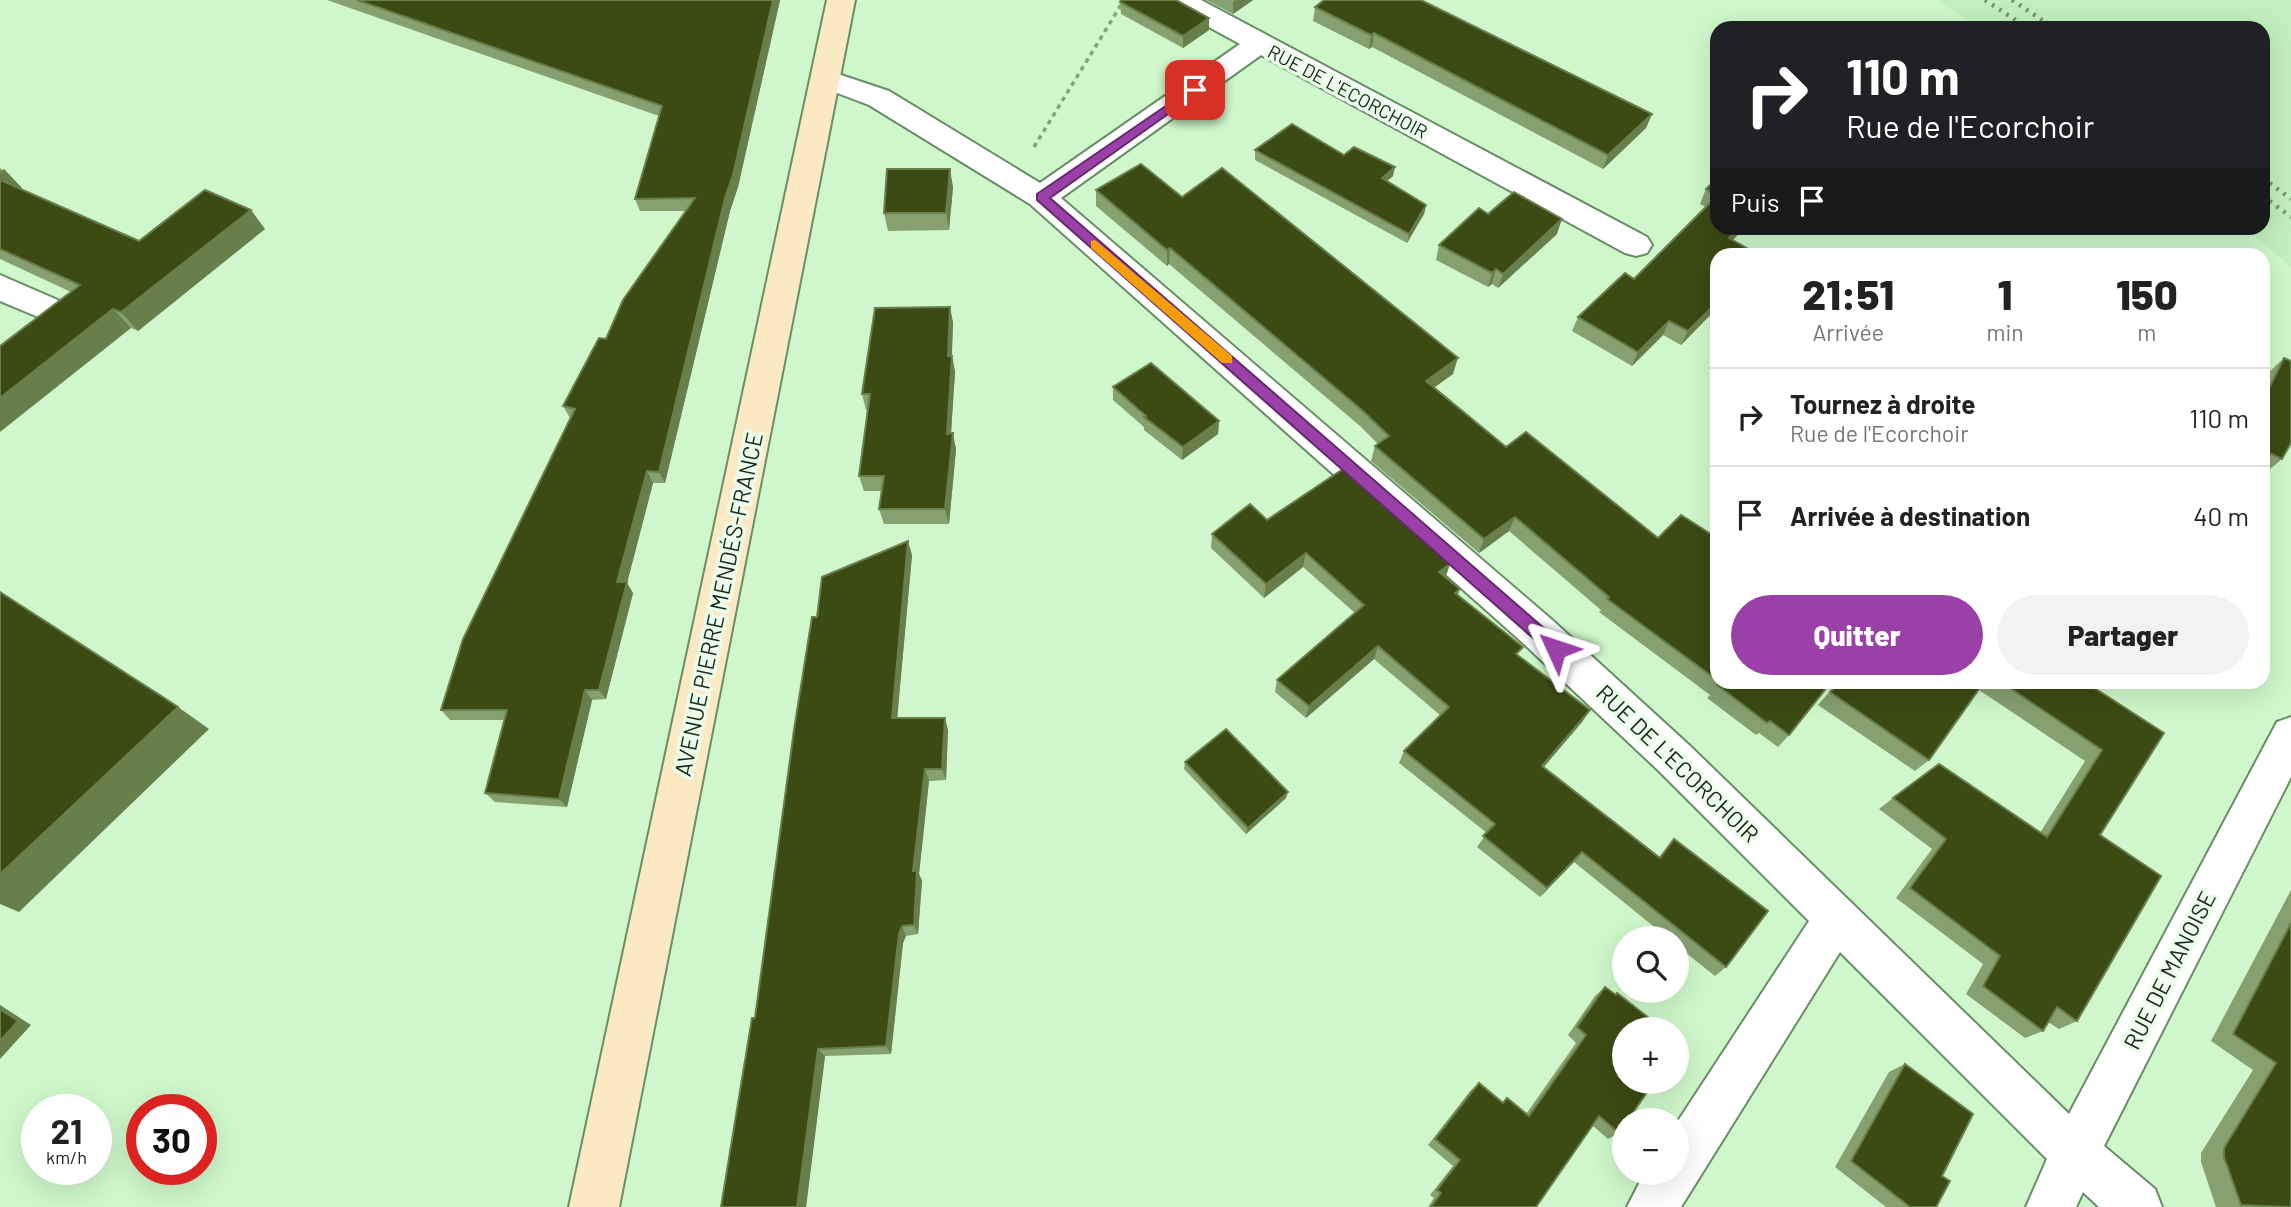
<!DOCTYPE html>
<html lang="fr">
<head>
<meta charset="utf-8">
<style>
  :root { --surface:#fff; --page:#f2f2f2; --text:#222; --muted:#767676; --line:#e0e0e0; --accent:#9c40a9 }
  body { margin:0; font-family:Barlow,sans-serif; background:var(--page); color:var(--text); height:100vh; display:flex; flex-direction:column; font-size:26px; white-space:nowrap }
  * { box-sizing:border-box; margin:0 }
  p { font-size:23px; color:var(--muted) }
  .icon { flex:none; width:38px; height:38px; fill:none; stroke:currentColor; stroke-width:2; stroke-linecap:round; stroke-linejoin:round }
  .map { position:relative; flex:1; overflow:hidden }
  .details { position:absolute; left:1710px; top:248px; width:560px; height:441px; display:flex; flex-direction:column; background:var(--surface); border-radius:21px; box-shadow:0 7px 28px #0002 }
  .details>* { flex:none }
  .top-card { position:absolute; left:1710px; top:21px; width:560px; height:214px; border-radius:21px; box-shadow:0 7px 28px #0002; background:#202124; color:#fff; overflow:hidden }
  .controls { position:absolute; left:1612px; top:926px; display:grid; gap:14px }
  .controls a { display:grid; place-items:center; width:77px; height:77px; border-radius:50%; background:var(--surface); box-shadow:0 7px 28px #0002; font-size:35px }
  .speed { position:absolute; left:21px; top:1094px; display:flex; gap:14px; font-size:35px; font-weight:700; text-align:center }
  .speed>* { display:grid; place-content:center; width:91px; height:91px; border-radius:50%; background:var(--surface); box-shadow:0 7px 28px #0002; line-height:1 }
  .speed small { font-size:18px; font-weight:400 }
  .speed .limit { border:10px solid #d22; background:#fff; color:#111 }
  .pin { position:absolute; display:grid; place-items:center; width:60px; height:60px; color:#fff; margin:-30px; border-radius:14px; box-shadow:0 4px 10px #0006 }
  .me { position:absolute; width:77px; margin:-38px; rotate:312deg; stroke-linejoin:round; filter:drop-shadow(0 0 5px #0008) }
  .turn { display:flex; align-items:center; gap:24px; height:147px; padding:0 21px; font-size:32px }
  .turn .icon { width:91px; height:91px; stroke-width:2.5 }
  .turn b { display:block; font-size:49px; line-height:60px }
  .then { display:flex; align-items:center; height:66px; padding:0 21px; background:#0003; gap:14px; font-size:26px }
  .eta { display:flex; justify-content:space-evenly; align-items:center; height:119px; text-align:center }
  .eta b { font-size:42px; font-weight:800; line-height:49px }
  .cta { display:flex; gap:14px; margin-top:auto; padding:14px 21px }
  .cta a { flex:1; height:80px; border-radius:42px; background:var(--accent); color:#fff; font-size:28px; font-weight:800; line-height:80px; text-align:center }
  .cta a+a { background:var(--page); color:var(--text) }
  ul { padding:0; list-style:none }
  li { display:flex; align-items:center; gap:21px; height:98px; padding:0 21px; border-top:2px solid var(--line) }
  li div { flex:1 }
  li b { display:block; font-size:26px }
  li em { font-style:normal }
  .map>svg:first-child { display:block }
  .built { fill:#c1efbd }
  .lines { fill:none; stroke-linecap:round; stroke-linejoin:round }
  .street-casing { stroke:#698e66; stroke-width:4 }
  .secondary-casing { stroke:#698e66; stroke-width:4 }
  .path { stroke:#84a281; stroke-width:3.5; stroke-dasharray:4.5 4.5; stroke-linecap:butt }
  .street { fill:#fff; fill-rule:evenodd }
  .secondary { fill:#fbe9c4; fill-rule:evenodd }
  .rail { stroke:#759072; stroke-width:4.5; stroke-dasharray:2.5 6; stroke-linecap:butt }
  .wall { fill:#86a070 }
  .shaded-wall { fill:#687e4b }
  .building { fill:#3c4a14; stroke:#687e4b; stroke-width:2 }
  .route { fill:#9c40a9; stroke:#652a6e; stroke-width:2 }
  .slow { fill:#f59e0b }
  .labels { text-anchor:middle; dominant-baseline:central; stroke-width:7; stroke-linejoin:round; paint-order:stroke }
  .far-street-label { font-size:19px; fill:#192818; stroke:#edfdeb }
  .street-label { font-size:23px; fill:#192818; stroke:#edfdeb }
</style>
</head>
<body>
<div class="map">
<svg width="2291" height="1207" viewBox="0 0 2291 1207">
  <rect width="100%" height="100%" fill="#cff7cb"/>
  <polygon class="built" points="1937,0 2291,0 2291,267 2246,228 2263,228 2263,28 1979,28"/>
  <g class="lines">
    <g class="street-casing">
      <g id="street">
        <polygon points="1174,0 1201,0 1647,237 1652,245 1647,253 1636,256 1625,253 1261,55 1061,198 1551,619 1689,745 2069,1114 2277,722 2291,717 2291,777 2104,1146 2155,1189 2162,1207 2099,1207 2083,1192 2076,1207 2026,1207 2047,1159 1840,952 1681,1207 1627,1207 1645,1172 1676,1172 1676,1124 1809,921 1659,771 1523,643 1030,204 869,105 816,85 812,79 816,73 826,70 889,91 1040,183 1240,44 1176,9 1172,3"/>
        <polygon points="0,275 60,301 64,309 60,317 48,321 0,301"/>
      </g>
    </g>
    <g class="secondary-casing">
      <polygon id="secondary" points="827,0 855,0 619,1207 569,1207"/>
    </g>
    <polyline class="path" points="1034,147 1124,0"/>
    <use href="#street" class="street"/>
    <use href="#secondary" class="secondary"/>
    <g class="rail">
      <polyline points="1985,0 2028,28"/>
      <polyline points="2012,0 2054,28"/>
      <polyline points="2263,178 2291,199"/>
      <polyline points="2263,196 2291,217"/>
    </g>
  </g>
  <g class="wall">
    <polygon points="327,0 780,0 738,187 730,211 665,483 653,483 627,583 633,593 606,699 592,700 567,807 495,802 485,793 504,720 450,720 441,710 570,418 563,406 606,339 686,211 640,211 635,199 659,116"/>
    <polygon points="1206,0 1253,0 1233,14"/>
    <polygon points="1120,2 1209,30 1183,48 1121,14"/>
    <polygon points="1315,7 1652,114 1646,128 1603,169 1372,47 1369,49 1313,21"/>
    <polygon points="1255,150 1344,155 1393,176 1387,181 1426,205 1424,214 1407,243 1255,160"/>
    <polygon points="0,168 22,188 21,189 139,241 265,229 138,331 131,328 71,292 0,259"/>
    <polygon points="1717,179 1744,228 1717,256 1717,308 1681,345 1663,335 1632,366 1572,331 1578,317 1634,279 1706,207 1700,204 1706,189"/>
    <polygon points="953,187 949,230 888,231 884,213"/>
    <polygon points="1096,190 1182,197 1453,374 1434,388 1506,447 1658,538 1717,538 1717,682 1831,682 1789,735 1778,747 1759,733 1756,735 1707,698 1710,695 1599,612 1601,610 1509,531 1479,553 1371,461 1375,446 1378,444 1360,426 1169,264 1167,266 1096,206"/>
    <polygon points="1488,214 1557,234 1498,288 1492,284 1488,287 1436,260 1439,245"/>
    <polygon points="950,307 953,323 952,356 955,372 951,433 956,449 949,524 884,524 879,509 882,491 864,491 859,476 868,410 866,410 862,394"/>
    <polygon points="2284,358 2282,459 2263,475 2263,381 2266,375"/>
    <polygon points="1113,387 1219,421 1218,434 1182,460 1144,430 1144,427 1113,400"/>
    <polygon points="1267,520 1450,564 1446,577 1460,589 1458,595 1518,657 1590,710 1582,722 1544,767 1659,857 1674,839 1726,967 1715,976 1676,945 1676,938 1668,938 1574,862 1540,897 1477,847 1487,833 1399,763 1404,751 1440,715 1374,659 1306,718 1275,692 1277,680 1355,613 1303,567 1264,598 1211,548 1212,534"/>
    <polygon points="912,555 897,718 948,730 946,780 929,781 919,874 922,881 918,934 906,936 903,943 891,1054 825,1056 806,1207 721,1207 755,1018 817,617"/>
    <polygon points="1838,682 2085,682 2164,733 2100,835 2077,1021 2059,1029 2048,1022 2043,1031 2025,1038 1966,994 1983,964 1896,898 1932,849 1879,809 1893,798 2040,833 2085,761 1979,690 1929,760 1915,771 1818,705"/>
    <polygon points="1185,762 1286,798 1246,834 1184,769"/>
    <polygon points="2291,890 2291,1207 2216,1207 2201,1162 2201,1153 2253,1070 2211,1041"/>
    <polygon points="1605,987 1615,995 1617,993 1619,1133 1608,1139 1593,1126 1536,1207 1428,1207 1434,1198 1430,1195 1453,1166 1428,1145 1471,1090 1479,1083 1502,1103 1507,1098 1526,1114 1576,1043 1568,1035 1595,996"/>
    <polygon points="1905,1064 1936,1207 1886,1207 1835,1167 1889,1072"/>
  </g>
  <g class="shaded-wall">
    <polygon points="773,0 780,0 738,187 730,211 665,483 659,472"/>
    <polygon points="1236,0 1253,0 1233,14 1233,2"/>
    <polygon points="1209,18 1209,30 1183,48 1183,36"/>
    <polygon points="1374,33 1372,47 1369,49 1371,35"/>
    <polygon points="1652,114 1646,128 1603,169 1608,155"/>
    <polygon points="1395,167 1393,176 1380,187 1382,178"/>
    <polygon points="4,169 22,188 12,197 0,183 0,172"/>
    <polygon points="950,169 953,187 949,230 946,213"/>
    <polygon points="1426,205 1424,214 1407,243 1409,234"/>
    <polygon points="251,210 265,229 138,331 121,312"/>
    <polygon points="1562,219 1557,234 1498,288 1503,274"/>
    <polygon points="1739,228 1744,228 1721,253 1729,238"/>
    <polygon points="1170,248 1169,264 1167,266 1167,250"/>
    <polygon points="1496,269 1492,284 1488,287 1492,273"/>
    <polygon points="1717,302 1717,308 1681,345 1688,331"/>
    <polygon points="950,307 953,323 951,372 948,356"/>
    <polygon points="113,309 131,328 0,432 0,398"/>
    <polygon points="1669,321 1663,335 1632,366 1638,352"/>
    <polygon points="952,356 955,372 950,449 947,434"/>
    <polygon points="1458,358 1453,374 1421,396 1426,381"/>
    <polygon points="1219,421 1218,434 1182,460 1183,447"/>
    <polygon points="953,433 956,449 949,524 945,509"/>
    <polygon points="647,471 653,483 627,583 633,593 606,699 599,690 617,582"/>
    <polygon points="1515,517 1509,531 1479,553 1484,539"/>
    <polygon points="908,541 912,555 896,731 892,718"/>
    <polygon points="1306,553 1303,567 1264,598 1266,584"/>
    <polygon points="1450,564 1445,577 1439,572"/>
    <polygon points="1378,646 1374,659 1306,718 1309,706"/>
    <polygon points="585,690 592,700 567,807 559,799"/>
    <polygon points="178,707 209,729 19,912 0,904 0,874"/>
    <polygon points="1590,710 1582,722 1535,777 1542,766"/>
    <polygon points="945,718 948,730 946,780 942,769"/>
    <polygon points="925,769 929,781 919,874 922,881 918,934 914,925 913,871"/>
    <polygon points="1288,792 1286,798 1246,834 1248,828"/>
    <polygon points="1582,852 1574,862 1540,897 1547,888"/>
    <polygon points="902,926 906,936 903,943 891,1054 886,1046 899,934"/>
    <polygon points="0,1005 31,1025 0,1059"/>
    <polygon points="818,1049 825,1056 806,1207 797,1207"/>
  </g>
  <g class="building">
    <polygon points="357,0 773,0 733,175 725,198 659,472 647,471 617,582 627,582 599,690 585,690 559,799 485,793 507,710 441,710 463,639 575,409 563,406 599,338 606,339 623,300 695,198 635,199 662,106"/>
    <polygon points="1121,0 1176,0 1209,18 1183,36 1120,2"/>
    <polygon points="1324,0 1421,0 1652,114 1608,155 1374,33 1371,35 1315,7"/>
    <polygon points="1292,124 1344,155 1354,147 1395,167 1382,178 1426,205 1409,234 1255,150"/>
    <polygon points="1141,164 1182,197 1222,168 1458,358 1426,381 1506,447 1526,432 1658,538 1681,515 1717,538 1717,680 1607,599 1609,597 1515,517 1484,539 1375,446 1389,436 1363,411 1170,248 1167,250 1096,190"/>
    <polygon points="887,169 950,169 946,213 884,213"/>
    <polygon points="1717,179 1717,195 1706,189"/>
    <polygon points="0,180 139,241 205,190 251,210 121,312 113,309 0,398 0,346 80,285 0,249"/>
    <polygon points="1514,192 1562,219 1503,274 1496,269 1492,273 1439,245 1479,208 1488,214"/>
    <polygon points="1717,196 1717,228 1739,228 1729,238 1761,256 1717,256 1717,302 1688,331 1669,321 1638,352 1578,317 1625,273 1634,279"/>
    <polygon points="950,307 948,356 952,356 947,434 953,433 945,509 879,509 884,476 859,476 870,394 862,394 875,308"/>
    <polygon points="2284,358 2291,361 2291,443 2282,459 2263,450 2263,396 2265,397"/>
    <polygon points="1151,363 1219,421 1183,447 1144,417 1146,416 1113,387"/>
    <polygon points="1343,469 1450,564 1439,572 1460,589 1455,593 1523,647 1516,654 1590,710 1542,766 1660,858 1674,839 1768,911 1726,967 1582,852 1547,888 1483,836 1495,824 1404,751 1449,707 1378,646 1309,706 1277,680 1364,605 1306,553 1266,584 1212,534 1250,504 1267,520"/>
    <polygon points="908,541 892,718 945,718 942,769 925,769 913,871 917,871 914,925 902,926 899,934 886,1046 818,1049 797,1207 721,1207 752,1018 755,1018 794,730 812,617 817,617 822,577"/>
    <polygon points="0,592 178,707 0,874"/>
    <polygon points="1720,682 1831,682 1789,735 1770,721 1767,723 1717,685"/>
    <polygon points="1839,682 1984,682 1929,760 1830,692"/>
    <polygon points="2001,682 2085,682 2164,733 2100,835 2161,876 2077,1021 2057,1007 2043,1031 1983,986 2000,956 1910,888 1946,839 1893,798 1939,764 2047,837 2102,750"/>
    <polygon points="1226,729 1288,792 1248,828 1185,762"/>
    <polygon points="2291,923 2291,1207 2241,1205 2224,1157 2224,1148 2276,1063 2233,1034"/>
    <polygon points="1605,987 1616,995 1617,993 1663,1029 1624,1029 1624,1082 1654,1082 1628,1120 1624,1120 1624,1125 1619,1133 1599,1116 1536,1207 1431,1207 1441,1193 1437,1190 1460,1160 1435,1139 1479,1083 1503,1103 1507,1098 1529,1116 1586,1035 1577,1027"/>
    <polygon points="0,1009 18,1021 0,1041"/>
    <polygon points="1676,1040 1680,1043 1676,1049"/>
    <polygon points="1905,1064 1973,1114 1942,1176 1950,1181 1936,1207 1910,1207 1851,1161"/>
  </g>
  <polygon class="route" points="1195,86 1199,87 1199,92 1050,198 1562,644 1565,649 1562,654 1551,654 1037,200 1037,194"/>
  <polygon class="slow" points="1095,240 1232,356 1232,363 1222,363 1091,248 1091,241"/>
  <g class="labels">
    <g class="far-street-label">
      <text transform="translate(1348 91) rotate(28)">RUE DE L'ECORCHOIR</text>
    </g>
    <g class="street-label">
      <text transform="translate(718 604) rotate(-78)">AVENUE PIERRE MENDÉS-FRANCE</text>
      <text transform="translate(1678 763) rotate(44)">RUE DE L'ECORCHOIR</text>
      <text transform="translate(2169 970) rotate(-63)">RUE DE MANOISE</text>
    </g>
  </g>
</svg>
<div class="controls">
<a><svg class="icon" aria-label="search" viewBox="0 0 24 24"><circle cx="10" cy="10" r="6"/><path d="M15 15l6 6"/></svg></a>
<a>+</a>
<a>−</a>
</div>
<div class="speed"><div>21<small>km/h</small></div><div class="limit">30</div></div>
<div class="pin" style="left:1195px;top:90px;background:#d93025"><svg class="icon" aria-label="arrive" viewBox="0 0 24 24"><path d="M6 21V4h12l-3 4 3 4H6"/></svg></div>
<svg class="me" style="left:1556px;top:649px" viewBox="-20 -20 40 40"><path d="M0-17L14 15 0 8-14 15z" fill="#9c40a9" stroke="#fff" stroke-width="4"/></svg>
<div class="top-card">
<div class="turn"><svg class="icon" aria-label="right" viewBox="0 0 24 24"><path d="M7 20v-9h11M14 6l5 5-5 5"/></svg><div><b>110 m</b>Rue de l'Ecorchoir</div></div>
<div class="then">Puis<svg class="icon" aria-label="arrive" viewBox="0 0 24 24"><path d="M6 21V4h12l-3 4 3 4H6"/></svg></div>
</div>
<section class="details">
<div class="eta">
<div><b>21:51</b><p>Arrivée</p></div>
<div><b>1</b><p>min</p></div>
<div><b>150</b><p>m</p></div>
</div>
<ul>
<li><svg class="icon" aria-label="right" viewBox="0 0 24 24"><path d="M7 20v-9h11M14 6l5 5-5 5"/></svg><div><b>Tournez à droite</b><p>Rue de l'Ecorchoir</p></div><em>110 m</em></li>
<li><svg class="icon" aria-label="arrive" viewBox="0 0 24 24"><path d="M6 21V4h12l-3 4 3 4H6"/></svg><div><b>Arrivée à destination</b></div><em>40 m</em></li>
</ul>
<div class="cta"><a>Quitter</a><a>Partager</a></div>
</section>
</div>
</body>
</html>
